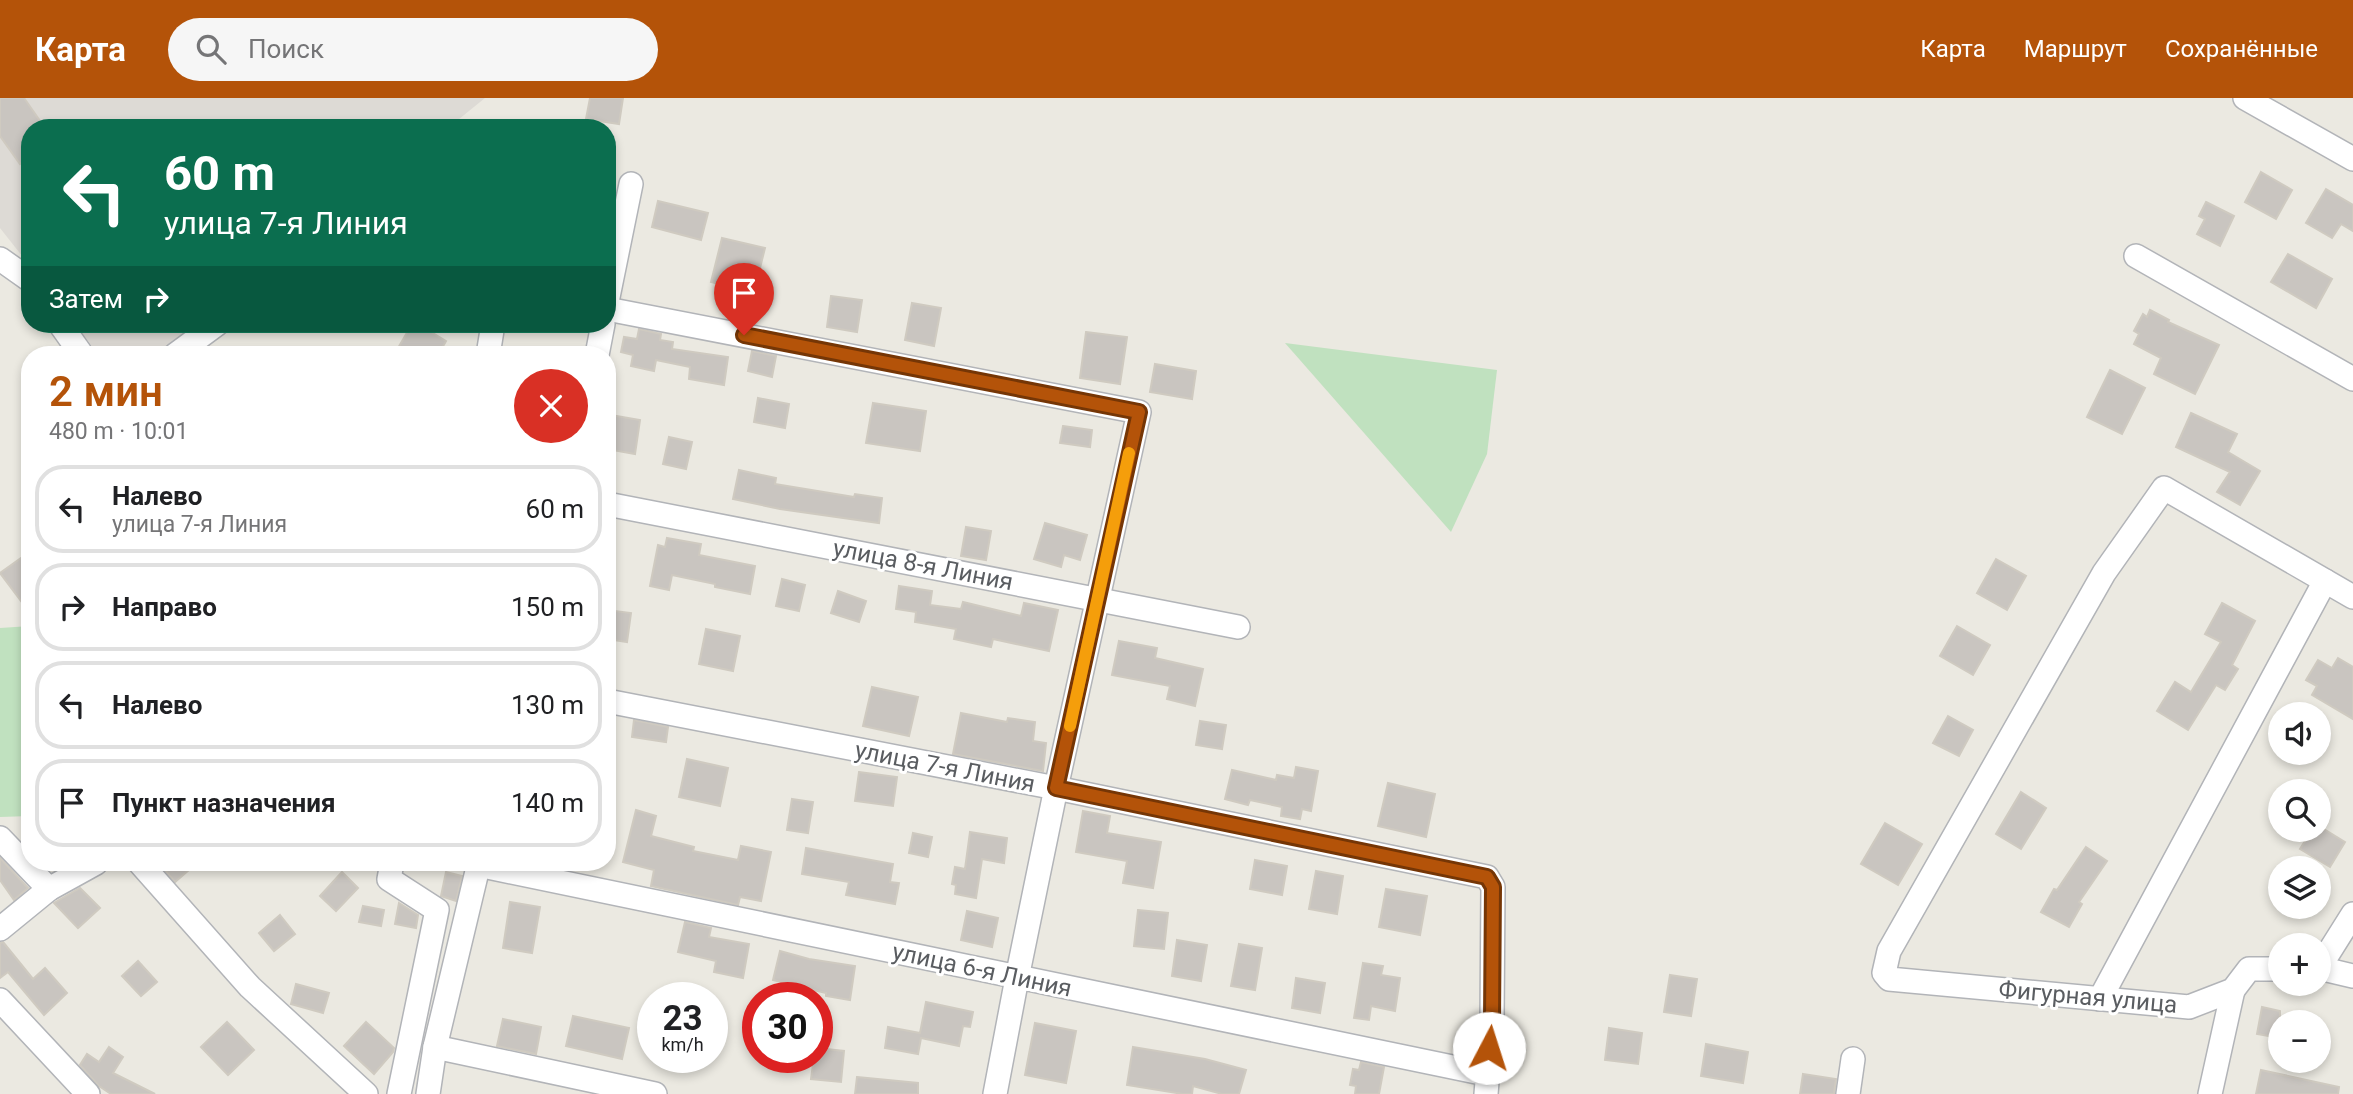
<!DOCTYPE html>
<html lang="ru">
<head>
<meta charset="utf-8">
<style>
  :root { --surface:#fff; --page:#f6f6f6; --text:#202124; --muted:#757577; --line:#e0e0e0; --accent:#b45309 }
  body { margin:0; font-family:Roboto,sans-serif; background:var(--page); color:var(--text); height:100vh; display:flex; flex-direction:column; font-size:26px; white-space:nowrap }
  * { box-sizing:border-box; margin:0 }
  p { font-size:23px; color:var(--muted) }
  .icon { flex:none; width:38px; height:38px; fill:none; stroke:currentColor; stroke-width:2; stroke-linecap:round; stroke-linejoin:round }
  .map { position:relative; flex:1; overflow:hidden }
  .panel { position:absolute; left:21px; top:248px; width:595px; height:525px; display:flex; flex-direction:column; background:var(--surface); border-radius:28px; box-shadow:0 4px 10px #0003 }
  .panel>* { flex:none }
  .top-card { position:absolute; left:21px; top:21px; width:595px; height:214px; border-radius:28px; box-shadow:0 4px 10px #0003; background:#0b6e4f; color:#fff; overflow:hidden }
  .buttons { position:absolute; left:2268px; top:604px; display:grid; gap:14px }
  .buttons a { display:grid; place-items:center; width:63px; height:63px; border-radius:50%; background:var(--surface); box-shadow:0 4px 10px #0003; font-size:35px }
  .speed { position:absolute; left:637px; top:884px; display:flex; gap:14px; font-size:35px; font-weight:700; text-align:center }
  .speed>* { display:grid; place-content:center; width:91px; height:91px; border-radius:50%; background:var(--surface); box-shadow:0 4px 10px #0003; line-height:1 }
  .speed small { font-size:18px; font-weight:400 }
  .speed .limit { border:10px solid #d22; background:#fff; color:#111 }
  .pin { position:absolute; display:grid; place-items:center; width:60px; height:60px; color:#fff; margin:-72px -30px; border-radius:50% 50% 50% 0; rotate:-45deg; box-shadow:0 0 7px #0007 }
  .pin .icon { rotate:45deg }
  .me { position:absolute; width:77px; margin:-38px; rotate:5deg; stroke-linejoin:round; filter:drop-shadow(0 0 5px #0008) }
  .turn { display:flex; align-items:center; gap:24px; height:147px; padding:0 28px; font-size:32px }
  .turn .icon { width:91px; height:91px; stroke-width:2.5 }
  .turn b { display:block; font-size:49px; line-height:60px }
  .then { display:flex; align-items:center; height:66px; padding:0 28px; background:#0003; gap:14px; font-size:26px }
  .round { display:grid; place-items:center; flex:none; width:74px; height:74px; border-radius:37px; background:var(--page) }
  .summary { display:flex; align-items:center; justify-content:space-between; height:119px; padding:0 28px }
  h1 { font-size:42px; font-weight:600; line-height:52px; color:var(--accent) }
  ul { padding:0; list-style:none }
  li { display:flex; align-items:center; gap:21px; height:88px; margin:0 14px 10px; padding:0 14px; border:4px solid var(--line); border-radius:28px }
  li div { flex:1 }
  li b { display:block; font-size:26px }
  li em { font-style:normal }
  header { display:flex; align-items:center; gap:42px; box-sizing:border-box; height:98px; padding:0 35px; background:var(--accent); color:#fff }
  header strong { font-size:33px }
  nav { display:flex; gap:38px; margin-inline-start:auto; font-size:24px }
  .search { width:490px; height:63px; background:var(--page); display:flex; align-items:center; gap:18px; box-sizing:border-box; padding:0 24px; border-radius:38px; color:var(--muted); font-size:26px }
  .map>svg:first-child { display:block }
  .industrial { fill:#dddad5 }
  .green { fill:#c0e1bf }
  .building { fill:#c9c5c0; stroke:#cfcac0; stroke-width:2 }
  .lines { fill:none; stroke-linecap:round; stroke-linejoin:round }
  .minor-casing { stroke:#b2b4b8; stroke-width:26 }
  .minor { stroke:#fff; stroke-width:23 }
  .route-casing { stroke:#753606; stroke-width:18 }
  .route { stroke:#b45309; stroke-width:12 }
  .slow { stroke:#f59e0b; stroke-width:12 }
  .labels { text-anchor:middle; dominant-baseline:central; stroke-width:6; stroke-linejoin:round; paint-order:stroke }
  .street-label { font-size:24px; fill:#5a5d61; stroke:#fff }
</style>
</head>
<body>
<header>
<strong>Карта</strong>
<div class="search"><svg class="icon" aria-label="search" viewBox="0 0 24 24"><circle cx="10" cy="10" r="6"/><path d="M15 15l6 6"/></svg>Поиск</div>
<nav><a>Карта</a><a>Маршрут</a><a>Сохранённые</a></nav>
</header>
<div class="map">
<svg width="2353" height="996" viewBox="0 0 2353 996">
  <rect width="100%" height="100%" fill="#ebe9e1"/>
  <g class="industrial">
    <polygon points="0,0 485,0 448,30 30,30 30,168 0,130"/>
    <polygon points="75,226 200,226 161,257 99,257"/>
  </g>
  <g class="green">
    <polygon points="1285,245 1497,272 1487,356 1451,434"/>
    <polygon points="30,528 30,718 0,719 0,530"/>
  </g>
  <g class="building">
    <polygon points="0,0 24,0 45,30 30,30 30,59 20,66 0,38"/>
    <polygon points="590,0 623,0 619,26 586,21"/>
    <polygon points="2261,74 2292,92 2276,121 2245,104"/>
    <polygon points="2326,91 2353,107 2353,133 2341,126 2332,140 2306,125"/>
    <polygon points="658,103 708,115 701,142 652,129"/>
    <polygon points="2206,104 2234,118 2220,148 2197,136 2205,121 2199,118"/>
    <polygon points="722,140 765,150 754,194 711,184"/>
    <polygon points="2288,156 2332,181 2316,210 2271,184"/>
    <polygon points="831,198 862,202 857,234 827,229"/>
    <polygon points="912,205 941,210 934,248 905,242"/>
    <polygon points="2150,212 2169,222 2168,224 2219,247 2195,296 2154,276 2161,260 2134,246 2139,236 2134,233 2143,216 2147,219"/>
    <polygon points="412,226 418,226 446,243 438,257 394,257"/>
    <polygon points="639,231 661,236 660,242 673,244 672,251 728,259 724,287 689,281 690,269 656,262 654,273 631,268 633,257 621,254 624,239 637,241"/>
    <polygon points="1086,234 1127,239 1120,286 1080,280"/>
    <polygon points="752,253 776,258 772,279 748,273"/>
    <polygon points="1155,266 1196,273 1192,301 1150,294"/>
    <polygon points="2110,272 2145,290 2122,336 2087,319"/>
    <polygon points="758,300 789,306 785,330 754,324"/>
    <polygon points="873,305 926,313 920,353 866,345"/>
    <polygon points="2191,315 2237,336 2228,354 2260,373 2240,407 2217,394 2230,374 2176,349"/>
    <polygon points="611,317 640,322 635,356 607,351"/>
    <polygon points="1063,328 1092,332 1090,349 1060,345"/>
    <polygon points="669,339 692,344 686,371 663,366"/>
    <polygon points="739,372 776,380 775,386 854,399 855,396 882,400 879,425 780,411 733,401"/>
    <polygon points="1045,425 1087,437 1080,462 1064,457 1061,469 1034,461"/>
    <polygon points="966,429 991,433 986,462 961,458"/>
    <polygon points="667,440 701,446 699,457 755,468 750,496 715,489 715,486 672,477 669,492 650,488 658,447 665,449"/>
    <polygon points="24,458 30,466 30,515 0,475"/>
    <polygon points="1996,461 2026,478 2007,512 1977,495"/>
    <polygon points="782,481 805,487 799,513 776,508"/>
    <polygon points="899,488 932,493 930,507 961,511 963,504 1021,518 1024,505 1058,512 1049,553 993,541 991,549 954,541 956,531 915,524 916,514 896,511"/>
    <polygon points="838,493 866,503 859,524 831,515"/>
    <polygon points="2222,505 2255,523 2232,567 2238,571 2225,592 2216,587 2188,632 2157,613 2175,584 2191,594 2221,544 2205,536"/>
    <polygon points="607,512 631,515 627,544 607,541"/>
    <polygon points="1957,528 1990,547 1973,577 1940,558"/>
    <polygon points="706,531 740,538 733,573 699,566"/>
    <polygon points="1119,543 1157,550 1155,560 1203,571 1195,608 1167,601 1170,588 1112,577"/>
    <polygon points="2338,560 2353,569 2353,621 2312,597 2317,588 2306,582 2318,562 2332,570"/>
    <polygon points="872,589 918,599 909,638 863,628"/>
    <polygon points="961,615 1007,624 1008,620 1035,624 1033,643 1046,645 1043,673 953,656"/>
    <polygon points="1948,618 1973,632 1959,658 1933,645"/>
    <polygon points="634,622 668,629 666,644 632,639"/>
    <polygon points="1200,623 1226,627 1222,651 1196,647"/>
    <polygon points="687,661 728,670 720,708 679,699"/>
    <polygon points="1296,669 1318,673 1311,713 1302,711 1300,721 1281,718 1282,709 1250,702 1248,707 1225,701 1232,672 1276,682 1277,677 1294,680"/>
    <polygon points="859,674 897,679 893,708 855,703"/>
    <polygon points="1388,685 1435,696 1426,739 1378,728"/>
    <polygon points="2021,694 2046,710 2021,751 1996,736"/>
    <polygon points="792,701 813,704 808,735 787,732"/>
    <polygon points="636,712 656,718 651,738 694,749 693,753 738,762 741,748 771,754 761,803 740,799 738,807 651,788 654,772 623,764"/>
    <polygon points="1083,713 1110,718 1107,735 1161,744 1153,790 1123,785 1127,763 1076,754"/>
    <polygon points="1885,725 1922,746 1898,787 1861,766"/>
    <polygon points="2319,728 2345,744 2330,769 2300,751 2312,732 2319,732"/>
    <polygon points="970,734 1007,740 1004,765 982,761 976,800 955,796 956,787 952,786 955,769 965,771"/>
    <polygon points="913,735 932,739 928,759 909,755"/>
    <polygon points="2086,749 2107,763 2079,804 2082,806 2069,829 2041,814 2054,791 2057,792"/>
    <polygon points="806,750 893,766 890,784 899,785 895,806 846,797 849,784 802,776"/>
    <polygon points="0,760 28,790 14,802 0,782"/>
    <polygon points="1255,762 1287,768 1282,797 1250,791"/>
    <polygon points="159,765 197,765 175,784"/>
    <polygon points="1316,773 1343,778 1337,816 1309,811"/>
    <polygon points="342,774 358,790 336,813 320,798"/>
    <polygon points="446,774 462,778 456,803 441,798"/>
    <polygon points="80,790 100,810 78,830 54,805"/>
    <polygon points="1386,791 1427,798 1420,837 1379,829"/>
    <polygon points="510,804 540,809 532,855 503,850"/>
    <polygon points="399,805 418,817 416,830 395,826"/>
    <polygon points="363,808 384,812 381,828 359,824"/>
    <polygon points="1138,812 1168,815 1164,851 1134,848"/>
    <polygon points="967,813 998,820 992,849 961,842"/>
    <polygon points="280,817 295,836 274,853 259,835"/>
    <polygon points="685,824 711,830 709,839 749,846 743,880 714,874 716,863 678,854"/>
    <polygon points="1177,842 1207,847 1201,883 1172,878"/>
    <polygon points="3,844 33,881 45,870 67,895 44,917 8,874 0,880 0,845"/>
    <polygon points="1239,846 1262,850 1255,892 1231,888"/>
    <polygon points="780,853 809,861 855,868 850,902 826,898 826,895 773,882"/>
    <polygon points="138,863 157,884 141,898 122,878"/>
    <polygon points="1363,865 1383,868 1381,877 1400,880 1395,913 1371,908 1369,922 1354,920"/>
    <polygon points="1670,877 1697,881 1691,918 1664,914"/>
    <polygon points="1296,880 1325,885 1320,915 1292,910"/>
    <polygon points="296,886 329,895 323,915 291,906"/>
    <polygon points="926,904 973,914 970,929 963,928 959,948 921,940 918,956 885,950 888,929 920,935"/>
    <polygon points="2262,909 2280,913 2280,940 2257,936"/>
    <polygon points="573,918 629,930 622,961 566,948"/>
    <polygon points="503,921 541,929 536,956 497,948"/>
    <polygon points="227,924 254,952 228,977 201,949"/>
    <polygon points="366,924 394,950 393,954 374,976 344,948"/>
    <polygon points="1035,925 1076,933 1066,985 1025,977"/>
    <polygon points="1609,930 1642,935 1638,966 1605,962"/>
    <polygon points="1706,946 1748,954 1743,985 1701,978"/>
    <polygon points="109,949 123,959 113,975 155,996 111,996 99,988 80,967 87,956 99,964"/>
    <polygon points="1133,949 1205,961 1246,972 1239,996 1222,996 1193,988 1192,996 1183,996 1127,987"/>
    <polygon points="817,950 844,953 841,984 811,981 814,959 817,959"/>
    <polygon points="1361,964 1384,969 1379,996 1355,996 1356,988 1350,987 1353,971 1359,972"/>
    <polygon points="2261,972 2339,989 2338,996 2256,996"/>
    <polygon points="1803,976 1836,981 1834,996 1800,996"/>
    <polygon points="857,979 918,985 918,996 855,996"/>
  </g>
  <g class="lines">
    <g class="minor-casing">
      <g id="minor">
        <polyline points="2245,0 2353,61"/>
        <polyline points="2136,158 2353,281"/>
        <polyline points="0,161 30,182"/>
        <polyline points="607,204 631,86"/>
        <polyline points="607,211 1139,314 1056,690 1017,880 995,996"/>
        <polyline points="60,226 82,257"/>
        <polyline points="175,257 217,226"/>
        <polyline points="488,257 493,226"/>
        <polyline points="597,257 603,226"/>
        <polyline points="607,406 1238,529"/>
        <polyline points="607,603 1056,690 1487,779 1493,789 1492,923 1486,996"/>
        <polyline points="0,740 49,791"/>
        <polyline points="140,765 250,889 366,996"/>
        <polyline points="392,765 389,781 437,812 399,996"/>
        <polyline points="478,767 1486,976"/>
        <polyline points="0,831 49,791 96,765"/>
        <polyline points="2319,870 2353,816"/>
        <polyline points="2319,870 2353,878"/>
        <polyline points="2280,871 2249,871 2233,892 2189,909 1889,881 1884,875 1889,853 2104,475 2164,390 2353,499"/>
        <polyline points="2100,901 2325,483"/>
        <polyline points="0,902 88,996"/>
        <polyline points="435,949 655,996"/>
        <polyline points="428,996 435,949 479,765"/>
        <polyline points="1848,996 1853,961"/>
        <polyline points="2210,996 2233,892"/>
      </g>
    </g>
    <use href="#minor" class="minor"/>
  </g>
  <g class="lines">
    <g class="route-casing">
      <polyline id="route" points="744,237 1139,314 1056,690 1487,779 1493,789 1492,923 1489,950"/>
    </g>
    <use href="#route" class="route"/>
    <polyline class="slow" points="1070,628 1129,355"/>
  </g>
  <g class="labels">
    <g class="street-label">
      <text transform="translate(923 467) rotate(11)">улица 8-я Линия</text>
      <text transform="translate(945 669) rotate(11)">улица 7-я Линия</text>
      <text transform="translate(982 872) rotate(12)">улица 6-я Линия</text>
      <text transform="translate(2088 899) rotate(5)">Фигурная улица</text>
    </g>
  </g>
</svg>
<div class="buttons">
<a><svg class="icon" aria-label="sound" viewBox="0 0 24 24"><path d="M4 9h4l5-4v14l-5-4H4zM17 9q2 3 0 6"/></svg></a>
<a><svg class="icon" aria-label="search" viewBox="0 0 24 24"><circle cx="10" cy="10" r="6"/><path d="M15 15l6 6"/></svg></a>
<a><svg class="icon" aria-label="layers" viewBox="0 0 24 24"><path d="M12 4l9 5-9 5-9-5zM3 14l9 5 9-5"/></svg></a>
<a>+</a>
<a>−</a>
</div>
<div class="speed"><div>23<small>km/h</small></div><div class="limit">30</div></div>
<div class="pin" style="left:744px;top:237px;background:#d93025"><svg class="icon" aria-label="arrive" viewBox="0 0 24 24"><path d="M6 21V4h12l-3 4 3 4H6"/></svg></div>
<svg class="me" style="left:1489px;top:950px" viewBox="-20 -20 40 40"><circle r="19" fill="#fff"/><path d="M0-13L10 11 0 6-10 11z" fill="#b45309"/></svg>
<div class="top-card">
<div class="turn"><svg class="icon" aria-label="left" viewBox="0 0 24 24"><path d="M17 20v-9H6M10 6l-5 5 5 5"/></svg><div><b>60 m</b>улица 7-я Линия</div></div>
<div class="then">Затем<svg class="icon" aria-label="right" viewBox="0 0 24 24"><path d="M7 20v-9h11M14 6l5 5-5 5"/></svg></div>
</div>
<section class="panel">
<div class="summary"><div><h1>2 мин</h1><p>480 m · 10:01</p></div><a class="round" style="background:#d93025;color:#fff"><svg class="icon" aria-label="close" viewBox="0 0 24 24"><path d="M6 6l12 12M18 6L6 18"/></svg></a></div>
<ul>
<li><svg class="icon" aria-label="left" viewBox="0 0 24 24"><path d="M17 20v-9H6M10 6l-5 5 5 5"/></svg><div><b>Налево</b><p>улица 7-я Линия</p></div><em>60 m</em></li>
<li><svg class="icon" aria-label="right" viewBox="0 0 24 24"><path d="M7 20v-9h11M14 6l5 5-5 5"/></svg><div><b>Направо</b></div><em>150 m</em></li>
<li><svg class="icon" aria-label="left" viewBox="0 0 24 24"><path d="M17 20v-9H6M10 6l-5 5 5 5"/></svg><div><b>Налево</b></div><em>130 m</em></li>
<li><svg class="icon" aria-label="arrive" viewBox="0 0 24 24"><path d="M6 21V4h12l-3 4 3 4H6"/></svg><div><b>Пункт назначения</b></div><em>140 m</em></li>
</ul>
</section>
</div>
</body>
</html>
